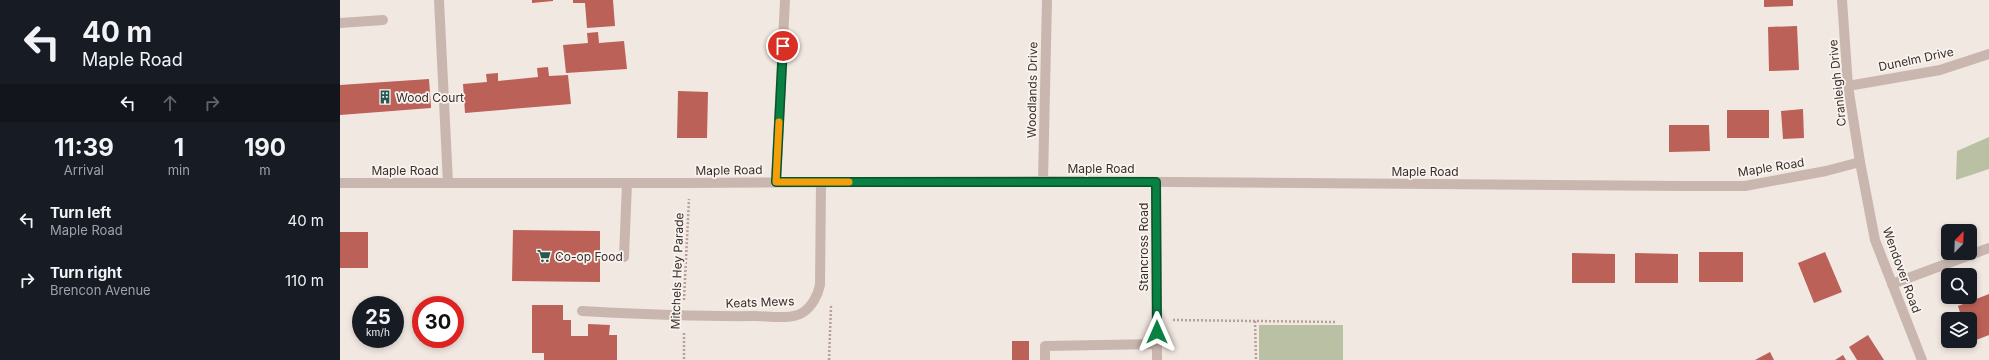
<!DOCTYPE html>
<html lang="en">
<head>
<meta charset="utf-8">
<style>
  :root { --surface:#171b24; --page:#242831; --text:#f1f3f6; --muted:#9ea1a6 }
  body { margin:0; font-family:Inter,sans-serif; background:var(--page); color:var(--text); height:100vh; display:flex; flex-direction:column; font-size:15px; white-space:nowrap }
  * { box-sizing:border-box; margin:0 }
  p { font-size:13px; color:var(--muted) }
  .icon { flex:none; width:22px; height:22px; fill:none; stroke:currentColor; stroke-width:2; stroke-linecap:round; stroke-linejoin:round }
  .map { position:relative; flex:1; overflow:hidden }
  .side { display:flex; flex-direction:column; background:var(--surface); width:340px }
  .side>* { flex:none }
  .hud { background:#171b24; color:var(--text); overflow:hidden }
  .needle { width:26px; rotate:23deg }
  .fabs { position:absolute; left:1601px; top:224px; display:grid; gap:8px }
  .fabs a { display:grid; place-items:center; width:36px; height:36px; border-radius:6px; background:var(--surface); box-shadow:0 2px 6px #0003; font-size:20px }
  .speed { position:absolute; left:12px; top:296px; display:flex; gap:8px; font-size:20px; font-weight:700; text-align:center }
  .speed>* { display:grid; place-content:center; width:52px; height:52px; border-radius:50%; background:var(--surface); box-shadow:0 2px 6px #0003; line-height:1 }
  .speed small { font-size:10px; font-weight:400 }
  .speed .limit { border:6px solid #d22; background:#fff; color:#111 }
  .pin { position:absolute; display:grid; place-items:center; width:34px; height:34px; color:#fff; margin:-17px; border:2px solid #fff; border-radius:50%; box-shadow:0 1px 4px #0007 }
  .me { position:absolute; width:44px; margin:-22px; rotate:0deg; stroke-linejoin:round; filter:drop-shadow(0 0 3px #0008) }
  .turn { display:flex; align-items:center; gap:14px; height:84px; padding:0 16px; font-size:18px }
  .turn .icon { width:52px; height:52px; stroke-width:2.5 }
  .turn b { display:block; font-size:28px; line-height:34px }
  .lanes { display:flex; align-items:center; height:38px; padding:0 16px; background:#0003; justify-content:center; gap:20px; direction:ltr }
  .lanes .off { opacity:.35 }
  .eta { display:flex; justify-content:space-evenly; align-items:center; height:68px; text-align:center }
  .eta b { font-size:24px; font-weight:700; line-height:28px }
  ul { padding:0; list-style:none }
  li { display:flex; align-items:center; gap:12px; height:60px; padding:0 16px }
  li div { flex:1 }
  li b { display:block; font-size:15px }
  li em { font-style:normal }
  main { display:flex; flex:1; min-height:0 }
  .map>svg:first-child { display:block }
  .green { fill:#bac0a3 }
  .building { fill:#bb6157 }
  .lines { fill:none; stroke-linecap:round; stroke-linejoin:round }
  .path { stroke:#b5a199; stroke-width:2.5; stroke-dasharray:2 2; stroke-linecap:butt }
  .minor { stroke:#c9b7af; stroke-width:10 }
  .route-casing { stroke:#07532c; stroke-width:10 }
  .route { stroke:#0b8043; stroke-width:7 }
  .slow { stroke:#f59e0b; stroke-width:7 }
  .labels { text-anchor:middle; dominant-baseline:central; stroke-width:3.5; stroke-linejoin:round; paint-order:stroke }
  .street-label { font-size:12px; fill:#392e2c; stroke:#f9f3ee }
  .poi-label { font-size:12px; fill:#392e2c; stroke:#f9f3ee; text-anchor:start }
</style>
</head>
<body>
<main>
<section class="side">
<div class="hud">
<div class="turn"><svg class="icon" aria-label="left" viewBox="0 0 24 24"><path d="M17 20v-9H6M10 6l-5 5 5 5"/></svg><div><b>40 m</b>Maple Road</div></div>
<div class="lanes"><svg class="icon" aria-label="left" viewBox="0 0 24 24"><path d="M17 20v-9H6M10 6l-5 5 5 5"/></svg><svg class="icon off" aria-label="ahead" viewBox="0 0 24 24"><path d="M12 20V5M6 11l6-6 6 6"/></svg><svg class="icon off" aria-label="right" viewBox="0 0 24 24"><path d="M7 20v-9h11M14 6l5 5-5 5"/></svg></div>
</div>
<div class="eta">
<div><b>11:39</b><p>Arrival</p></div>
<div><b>1</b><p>min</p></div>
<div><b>190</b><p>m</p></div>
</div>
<ul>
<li><svg class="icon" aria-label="left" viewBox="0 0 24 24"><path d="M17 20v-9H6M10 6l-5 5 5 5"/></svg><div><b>Turn left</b><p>Maple Road</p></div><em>40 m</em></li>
<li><svg class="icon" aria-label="right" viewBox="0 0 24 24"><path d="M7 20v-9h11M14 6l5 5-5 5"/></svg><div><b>Turn right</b><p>Brencon Avenue</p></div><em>110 m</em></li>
</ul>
</section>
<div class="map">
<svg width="1649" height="360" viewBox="0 0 1649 360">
  <rect width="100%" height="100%" fill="#f2e8e2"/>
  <g class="green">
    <polygon points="1649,137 1649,169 1616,180 1617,151"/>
    <rect x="919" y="325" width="84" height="35"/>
  </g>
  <g class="building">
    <polygon points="192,0 213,0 213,1 192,3"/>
    <polygon points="233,0 273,0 275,26 247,28 245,3 233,3"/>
    <polygon points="1424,0 1453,0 1453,6 1424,7"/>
    <polygon points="1457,26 1459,70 1429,71 1428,27"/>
    <polygon points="258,32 259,43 284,41 287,69 226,73 223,45 248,43 247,33"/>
    <polygon points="208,67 209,76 228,75 231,104 125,113 123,84 147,82 146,74 158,73 158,81 198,77 197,68"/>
    <polygon points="89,79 91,108 0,115 0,85"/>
    <polygon points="338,91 368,92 367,138 337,138"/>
    <polygon points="1463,109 1464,138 1443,139 1441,111"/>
    <rect x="1387" y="110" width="42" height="28"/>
    <polygon points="1329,125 1369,125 1370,151 1329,152"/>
    <polygon points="173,230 260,231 260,282 172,281"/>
    <rect x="0" y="232" width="28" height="36"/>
    <rect x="1359" y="252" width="44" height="30"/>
    <polygon points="1485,252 1502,292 1474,303 1458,263"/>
    <polygon points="1232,253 1275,254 1275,283 1232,283"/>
    <polygon points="1295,253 1338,254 1338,283 1295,283"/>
    <polygon points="1649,294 1649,335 1631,342 1630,319 1622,319 1618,306"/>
    <polygon points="192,305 223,305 223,320 231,320 231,336 248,336 248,324 270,325 269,335 277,335 277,360 204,360 204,353 192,353"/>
    <polygon points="1528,335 1544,360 1517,360 1509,347"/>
    <rect x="672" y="341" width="17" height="19"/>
    <polygon points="1430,352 1434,360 1415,360"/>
    <polygon points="1503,355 1506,360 1495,360"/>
  </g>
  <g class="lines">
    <g class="path">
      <polyline points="344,300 349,199"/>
      <polyline points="833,320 997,322"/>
      <polyline points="915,321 916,360"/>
      <polyline points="344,333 344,360"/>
      <polyline points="489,360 491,307 490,306"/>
    </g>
    <g class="minor">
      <polyline points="99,0 108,183"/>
      <polyline points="1502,0 1508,86 1520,162 1535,240 1582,360"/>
      <polyline points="0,23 43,20"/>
      <polyline points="1508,86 1600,70 1649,54"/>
      <polyline points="703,181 707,0"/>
      <polyline points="436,182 445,0"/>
      <polyline points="816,182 817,360"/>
      <polyline points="0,183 349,183 703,181 1345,186 1405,186 1486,171 1520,162"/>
      <polyline points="284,257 287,183"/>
      <polyline points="1552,284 1649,248"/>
      <path d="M242,311C300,314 356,317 414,316C428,316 450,320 462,313C472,307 478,295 480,285L481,183"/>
      <polyline points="705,360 705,346 816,344"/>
    </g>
  </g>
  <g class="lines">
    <g class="route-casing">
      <polyline id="route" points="443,46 436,182 816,182 817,332"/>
    </g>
    <use href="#route" class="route"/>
    <polyline class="slow" points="439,122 436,182 509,182"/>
  </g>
  <defs>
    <g id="building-bare" transform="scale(1.08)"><path d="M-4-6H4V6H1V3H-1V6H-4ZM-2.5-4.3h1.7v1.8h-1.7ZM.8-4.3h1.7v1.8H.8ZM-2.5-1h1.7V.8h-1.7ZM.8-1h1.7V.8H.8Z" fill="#255753" stroke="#f9f3ee" stroke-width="2.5" paint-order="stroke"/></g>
    <g id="supermarket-bare" transform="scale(1.08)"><path d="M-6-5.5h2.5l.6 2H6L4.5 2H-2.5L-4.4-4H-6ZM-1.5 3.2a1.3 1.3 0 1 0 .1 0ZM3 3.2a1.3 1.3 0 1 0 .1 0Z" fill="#255753" stroke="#f9f3ee" stroke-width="2.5" paint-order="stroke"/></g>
  </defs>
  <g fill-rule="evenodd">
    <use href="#building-bare" x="45" y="97"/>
    <use href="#supermarket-bare" x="204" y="256"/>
  </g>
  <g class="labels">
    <g class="street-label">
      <text transform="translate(1576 59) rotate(-12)">Dunelm Drive</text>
      <text transform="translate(1497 83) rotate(-96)">Cranleigh Drive</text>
      <text transform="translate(692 90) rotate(-89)">Woodlands Drive</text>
      <text transform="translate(1431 167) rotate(-9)">Maple Road</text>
      <text x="761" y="168">Maple Road</text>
      <text x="65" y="170">Maple Road</text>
      <text transform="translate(389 170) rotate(-1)">Maple Road</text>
      <text x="1085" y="171">Maple Road</text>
      <text transform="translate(803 247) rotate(-90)">Stancross Road</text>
      <text transform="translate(1562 270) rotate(70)">Wendover Road</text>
      <text transform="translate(337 271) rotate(-88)">Mitchels Hey Parade</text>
      <text transform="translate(420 302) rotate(-2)">Keats Mews</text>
    </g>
    <g class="poi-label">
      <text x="56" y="97">Wood Court</text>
      <text x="215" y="256">Co-op Food</text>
    </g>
  </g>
</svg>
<div class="fabs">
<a><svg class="needle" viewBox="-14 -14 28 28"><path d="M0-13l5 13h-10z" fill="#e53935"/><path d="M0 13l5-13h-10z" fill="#9ea1a6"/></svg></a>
<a><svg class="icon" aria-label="search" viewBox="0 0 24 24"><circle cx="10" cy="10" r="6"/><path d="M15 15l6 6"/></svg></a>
<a><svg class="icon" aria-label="layers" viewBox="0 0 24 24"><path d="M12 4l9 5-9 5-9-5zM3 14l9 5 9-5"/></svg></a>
</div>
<div class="speed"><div>25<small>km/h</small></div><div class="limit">30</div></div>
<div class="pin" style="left:443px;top:46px;background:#d93025"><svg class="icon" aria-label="arrive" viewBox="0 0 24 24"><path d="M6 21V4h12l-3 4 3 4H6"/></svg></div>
<svg class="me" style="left:817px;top:332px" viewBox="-20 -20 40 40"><path d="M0-17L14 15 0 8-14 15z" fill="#0b8043" stroke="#fff" stroke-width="4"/></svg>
</div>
</main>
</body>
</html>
